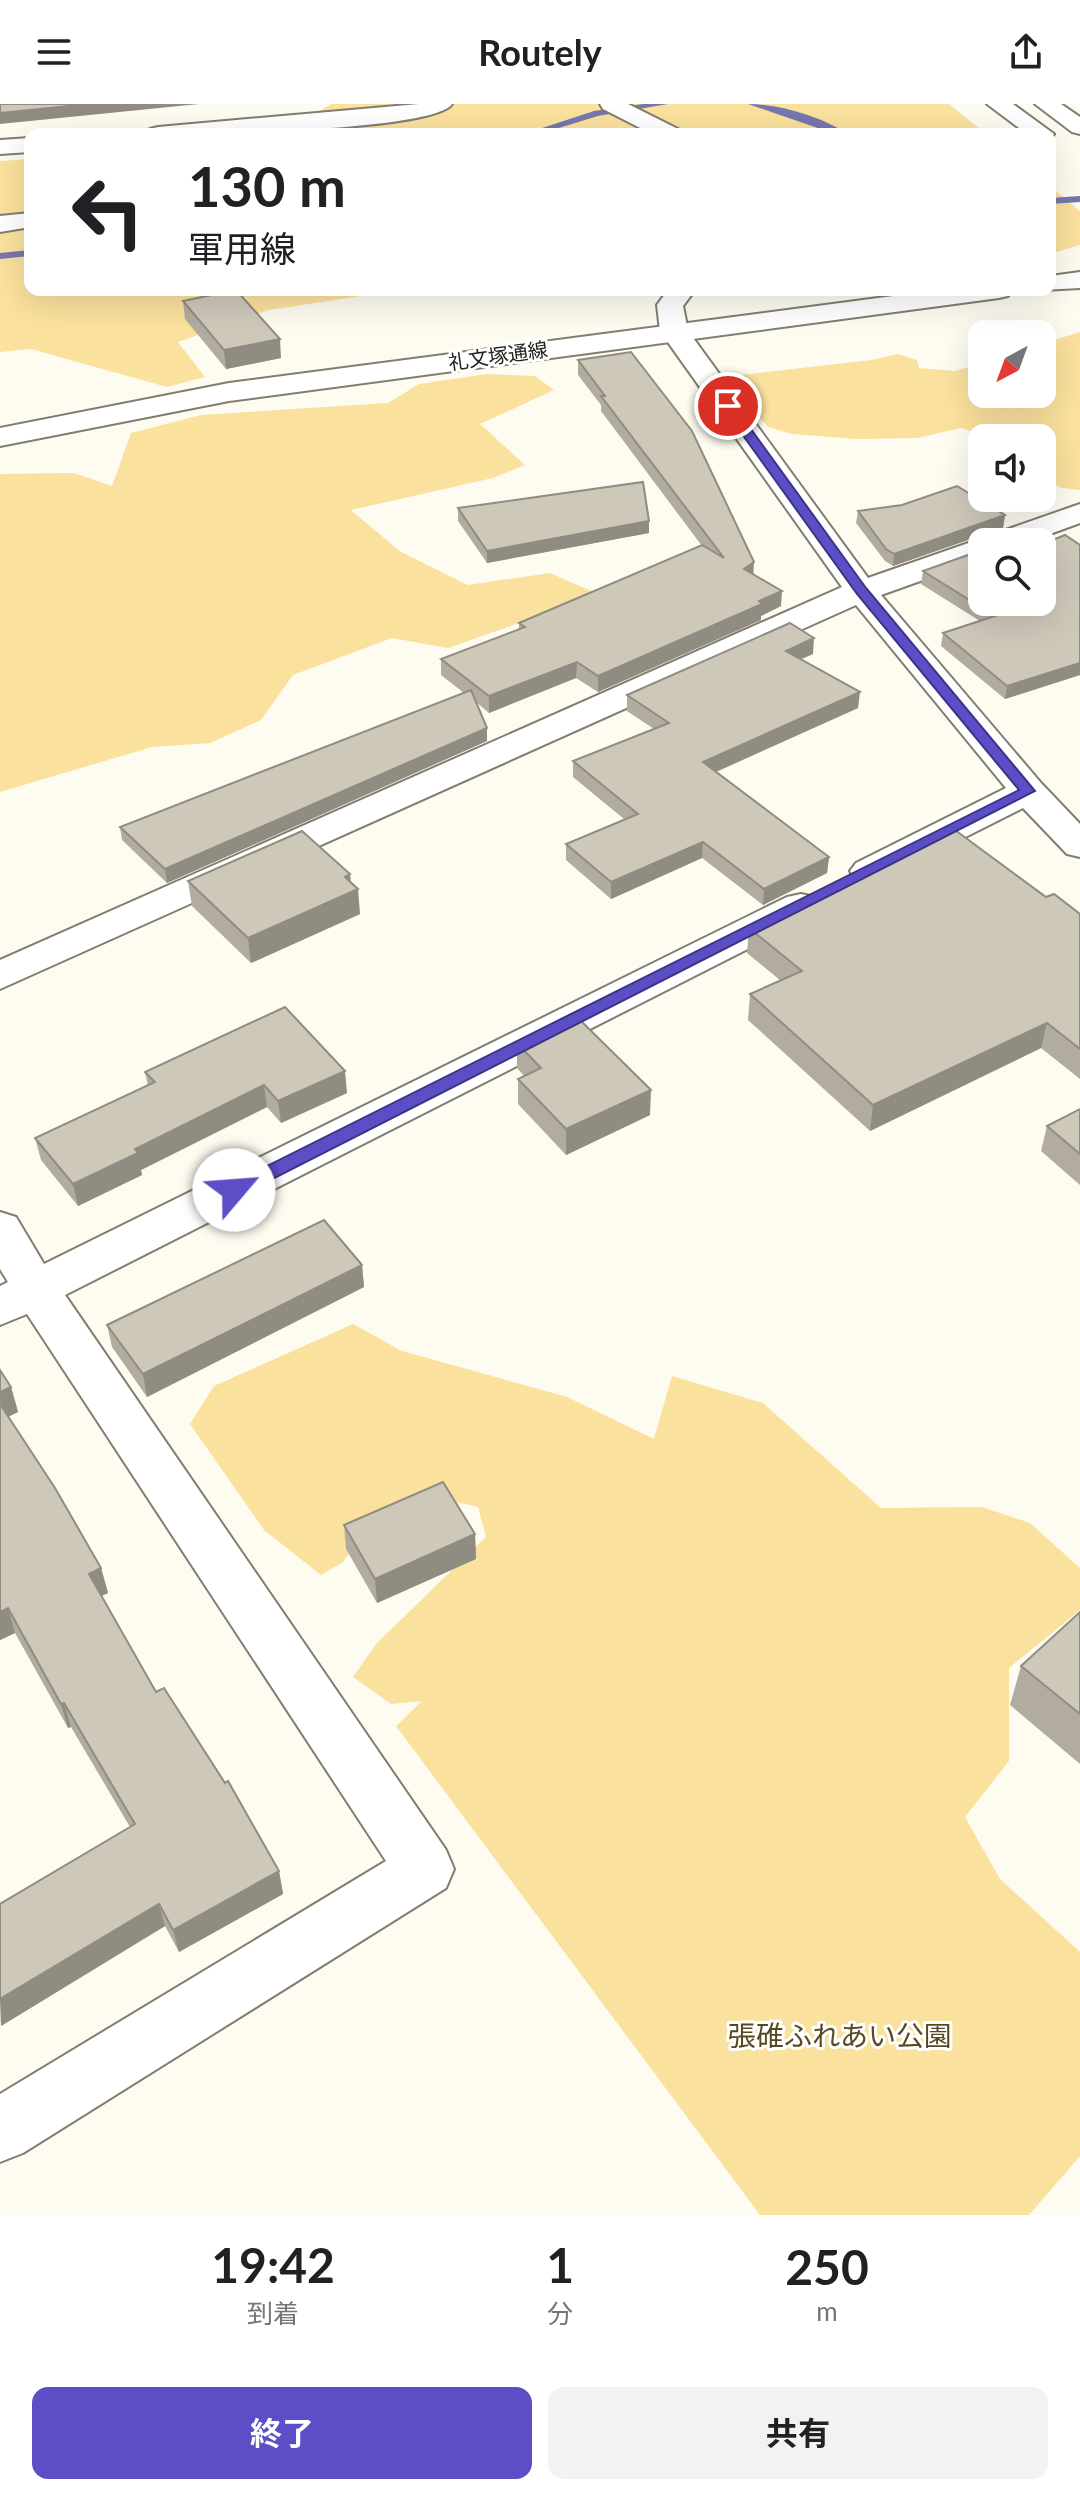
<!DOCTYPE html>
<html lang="ja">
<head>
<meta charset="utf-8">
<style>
  :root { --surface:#fff; --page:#f2f2f2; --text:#202124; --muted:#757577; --accent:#5c4ec6 }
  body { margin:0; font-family:Lato,"Noto Sans JP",sans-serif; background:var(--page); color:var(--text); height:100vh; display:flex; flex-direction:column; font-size:30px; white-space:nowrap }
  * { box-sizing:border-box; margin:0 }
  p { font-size:26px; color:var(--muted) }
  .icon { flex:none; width:44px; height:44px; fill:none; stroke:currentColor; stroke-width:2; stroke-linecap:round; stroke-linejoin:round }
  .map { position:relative; height:2111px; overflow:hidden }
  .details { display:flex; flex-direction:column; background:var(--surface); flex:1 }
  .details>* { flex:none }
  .banner { position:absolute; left:24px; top:24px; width:1032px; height:168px; border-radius:16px; box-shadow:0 8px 32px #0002; background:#fff; color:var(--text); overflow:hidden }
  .needle { width:52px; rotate:221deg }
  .controls { position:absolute; left:968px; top:216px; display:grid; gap:16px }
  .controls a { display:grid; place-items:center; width:88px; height:88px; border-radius:16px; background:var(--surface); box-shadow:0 8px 32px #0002; font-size:40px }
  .pin { position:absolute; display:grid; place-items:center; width:68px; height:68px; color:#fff; margin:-34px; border:4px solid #fff; border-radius:50%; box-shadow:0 2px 8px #0007 }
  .me { position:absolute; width:88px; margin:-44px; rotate:63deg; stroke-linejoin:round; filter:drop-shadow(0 0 6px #0008) }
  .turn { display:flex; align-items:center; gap:28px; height:168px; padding:0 32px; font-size:36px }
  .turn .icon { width:104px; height:104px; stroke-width:2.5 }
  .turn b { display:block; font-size:56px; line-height:68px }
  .eta { display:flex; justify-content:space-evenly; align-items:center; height:136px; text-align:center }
  .eta b { font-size:48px; font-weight:700; line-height:56px }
  .primary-button { display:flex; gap:16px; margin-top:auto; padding:16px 32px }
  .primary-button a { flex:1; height:92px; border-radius:16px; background:var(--accent); color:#fff; font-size:32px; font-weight:700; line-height:92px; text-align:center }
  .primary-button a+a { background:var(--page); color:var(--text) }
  header { display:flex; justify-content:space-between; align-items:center; height:104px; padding:0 32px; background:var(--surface); font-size:36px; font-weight:700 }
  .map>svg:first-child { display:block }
  .green { fill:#fae19d }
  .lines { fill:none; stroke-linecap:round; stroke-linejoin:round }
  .stream { fill:#7776ae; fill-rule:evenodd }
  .street-casing { stroke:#827d6f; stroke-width:4 }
  .secondary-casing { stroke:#827d6f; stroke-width:4 }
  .highway-casing { stroke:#827d6f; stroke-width:4 }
  .street { fill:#fff; fill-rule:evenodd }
  .secondary { fill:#fff; fill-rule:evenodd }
  .highway { fill:#fff; fill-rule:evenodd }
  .wall { fill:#b1ac9f }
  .shaded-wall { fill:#908c82 }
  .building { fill:#cec8b9; stroke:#908c82; stroke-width:2 }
  .route { fill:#5c4ec6; stroke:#3c3381; stroke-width:2 }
  .labels { text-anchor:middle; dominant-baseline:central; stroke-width:6; stroke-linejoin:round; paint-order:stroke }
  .far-street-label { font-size:20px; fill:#23211c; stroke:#fff }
  .near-park-label { font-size:28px; fill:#574a23; stroke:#fff }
</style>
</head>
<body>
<header><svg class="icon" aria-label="menu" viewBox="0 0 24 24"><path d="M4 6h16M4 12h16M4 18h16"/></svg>Routely<svg class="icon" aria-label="share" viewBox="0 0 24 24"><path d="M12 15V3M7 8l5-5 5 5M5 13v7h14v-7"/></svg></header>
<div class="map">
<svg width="1080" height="2111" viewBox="0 0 1080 2111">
  <rect width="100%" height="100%" fill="#fefbf1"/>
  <g class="green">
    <polygon points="331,0 949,0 986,30 253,30 290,25"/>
    <polygon points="30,55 30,186 400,186 269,206 178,238 205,273 167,283 31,245 0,248 0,57"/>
    <polygon points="1050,82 1080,107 1080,141 1050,150"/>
    <polygon points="1080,228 1080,386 1062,384 1042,375 1042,334 992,334 961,324 917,334 856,335 792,330 768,323 741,293 741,271 872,256 898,250 917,256 919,264 955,267 982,259 982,290 1042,290 1042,240"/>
    <polygon points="487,270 535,272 554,286 480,320 525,361 493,374 351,406 401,448 468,481 550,469 591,487 559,505 448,544 392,534 293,571 261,616 210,639 152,643 0,688 0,370 74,369 112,382 131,329 201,311 388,299 419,280"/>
    <polygon points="353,1220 402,1247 567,1293 654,1335 672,1272 763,1299 881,1404 982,1403 1030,1419 1080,1464 1080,1506 1009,1564 1009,1657 965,1713 1000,1775 1080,1848 1080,2052 1029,2111 760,2111 396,1622 422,1597 391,1600 353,1573 377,1539 486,1433 478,1403 438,1394 369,1422 343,1458 321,1471 264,1426 190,1320 214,1282"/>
  </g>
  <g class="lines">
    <g class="stream">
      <polygon points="643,0 668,0 598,12 539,30 524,30 594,7"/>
      <path d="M748,0C780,0 822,13 848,30H835Z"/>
      <polygon points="1080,92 1080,98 1050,100 1050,94"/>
      <polygon points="30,146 30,152 0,155 0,149"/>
    </g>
    <g class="street-casing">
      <g id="street">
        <path d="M419,0H452C432,28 191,30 146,30L150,25L158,23Z"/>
        <polygon points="600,0 628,0 678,25 682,30 652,30 603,5"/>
        <polygon points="30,34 30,48 0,50 0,36"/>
        <polygon points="30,109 30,123 0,128 0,112"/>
        <polygon points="668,186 695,186 683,202 688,227 868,474 1080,400 1080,419 1028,438 982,438 982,455 881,491 1041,679 1080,720 1080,753 1067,750 1023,704 882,775 869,779 856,775 850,767 856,759 1006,684 856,501 0,885 0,856 842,483 660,227 657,201"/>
        <polygon points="801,790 815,793 820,802 815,811 65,1191 446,1746 454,1765 446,1784 23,2049 0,2058 0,1990 386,1757 27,1210 0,1221 0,1182 8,1178 0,1165 0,1108 16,1113 44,1160 787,793"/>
      </g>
    </g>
    <g class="secondary-casing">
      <g id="secondary">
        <polygon points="1080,168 1080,184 1042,186 1050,186 1050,172"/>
        <polygon points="939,186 1012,186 1008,192 999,194 229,297 0,342 0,324 229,279"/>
      </g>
    </g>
    <g class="highway-casing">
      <g id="highway">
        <polygon points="987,0 1013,0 1054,30 1050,35 1050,30 1027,30"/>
        <polygon points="1035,0 1061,0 1080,13 1080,30 1072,28"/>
      </g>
    </g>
    <use href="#street" class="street"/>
    <use href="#secondary" class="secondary"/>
    <use href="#highway" class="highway"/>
  </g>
  <g class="wall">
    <polygon points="183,197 281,254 226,265 185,215"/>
    <polygon points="578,256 781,502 761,512 761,516 598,588 576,574 489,609 476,598 487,624 487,637 167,779 122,736 120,723 464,589 441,571 441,555 519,525 519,519 702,442 601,307 601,301 578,271"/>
    <polygon points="458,404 649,429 487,459 458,417"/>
    <polygon points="858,407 1005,411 1003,424 989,429 1053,436 1080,441 1080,571 1005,595 941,542 943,529 980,517 921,480 923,467 982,498 987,429 893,462 885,457 856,419"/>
    <polygon points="813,550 801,555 858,604 716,668 829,753 827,769 763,801 702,754 611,795 566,756 566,740 624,715 573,673 573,657 654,625 627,607 627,591"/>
    <polygon points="188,777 351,779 360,810 251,859 192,802"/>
    <polygon points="1046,793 1080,810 1080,975 1041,944 870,1027 748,916 750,890 781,877 747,849 749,824 795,803 795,800"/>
    <polygon points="517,939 650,1011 566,1051 518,1000 518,975 524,972 517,964"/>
    <polygon points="145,968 347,989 281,1019 267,1003 141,1066 142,1071 78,1102 41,1056 35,1034 148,982"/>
    <polygon points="1080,1005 1080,1081 1041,1047 1047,1022"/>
    <polygon points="362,1161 364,1183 147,1293 112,1243 107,1221"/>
    <polygon points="0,1266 11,1283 18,1308 8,1313 101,1464 108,1489 101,1492 156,1588 279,1767 283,1790 179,1848 165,1822 1,1922 0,1800 130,1723 71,1623 68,1624 15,1529 0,1536"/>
    <polygon points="344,1421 475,1430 476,1455 377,1499 346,1445"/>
    <polygon points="1080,1508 1080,1660 1010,1601 1021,1562"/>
  </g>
  <g class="shaded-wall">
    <polygon points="88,0 199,0 0,20 0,9"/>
    <polygon points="280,235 281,254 226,265 224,246"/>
    <polygon points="1005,411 1003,424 893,462 894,450"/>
    <polygon points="649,417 649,429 487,459 487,447"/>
    <polygon points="754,458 753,474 744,465"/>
    <polygon points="782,487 781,502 761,512 761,516 598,588 598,572"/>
    <polygon points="814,534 813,550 785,562 786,547"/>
    <polygon points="577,558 576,574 489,609 489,592"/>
    <polygon points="1080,559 1080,571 1005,595 1007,582"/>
    <polygon points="860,588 858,604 702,674 703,658"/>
    <polygon points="487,624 487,637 167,779 165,765"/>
    <polygon points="703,738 702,754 611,795 611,778"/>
    <polygon points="829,753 827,769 763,801 764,785"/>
    <polygon points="350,770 352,788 358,785 360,810 251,859 248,834"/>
    <polygon points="1047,919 1041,944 870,1027 873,1001"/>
    <polygon points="345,967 347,989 281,1019 278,997"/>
    <polygon points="264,981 267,1003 141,1066 142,1071 78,1102 73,1080 135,1045"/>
    <polygon points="651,986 650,1011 566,1051 566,1025"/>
    <polygon points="362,1161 364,1183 147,1293 143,1270"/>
    <polygon points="11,1283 18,1308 1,1316 0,1288"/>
    <polygon points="475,1430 476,1455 377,1499 375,1475"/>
    <polygon points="101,1464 108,1489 95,1495 89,1470"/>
    <polygon points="8,1504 15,1529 0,1536 0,1508"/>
    <polygon points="64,1599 71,1623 68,1624 61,1600"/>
    <polygon points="279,1767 283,1790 179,1848 173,1826"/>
    <polygon points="159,1800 165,1822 1,1922 0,1895"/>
  </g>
  <g class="building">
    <polygon points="0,0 88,0 0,9"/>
    <polygon points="236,186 280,235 224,246 183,197"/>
    <polygon points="631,248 692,327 754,458 744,465 782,487 759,497 762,500 598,572 577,558 489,592 441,555 525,523 519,519 702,441 724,454 601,292 605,292 578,256"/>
    <polygon points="643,378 649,417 487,447 458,404"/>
    <polygon points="957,382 1005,411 894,450 886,445 858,407 902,401"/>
    <polygon points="1032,428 1042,429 1053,436 1065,431 1080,441 1080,559 1007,582 943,529 995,512 923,467 982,446 982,498 1042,498 1042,438 986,438 987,429"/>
    <polygon points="790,519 814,534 786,547 860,588 703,658 829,753 764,785 703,738 611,778 566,740 638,710 573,657 669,619 627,591"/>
    <polygon points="471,586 487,624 165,765 120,723"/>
    <polygon points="955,726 1046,793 1054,790 1080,810 1080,945 1047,919 873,1001 750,890 802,867 749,824 798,802 795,800 860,767"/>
    <polygon points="302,727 350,770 345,773 358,785 248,834 188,777"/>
    <polygon points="285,903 345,967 278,997 264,981 135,1045 138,1049 73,1080 35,1034 155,978 145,968"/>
    <polygon points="576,912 651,986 566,1025 518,975 541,964 517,939"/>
    <polygon points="1080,1005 1080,1050 1047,1022"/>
    <polygon points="324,1116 362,1161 143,1270 107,1221"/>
    <polygon points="0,1266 11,1283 0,1288"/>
    <polygon points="0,1300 55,1384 101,1464 89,1470 156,1588 164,1584 225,1679 228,1677 279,1767 173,1826 159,1800 0,1895 0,1800 135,1720 64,1599 61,1600 8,1504 0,1508"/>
    <polygon points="443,1378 475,1430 375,1475 344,1421"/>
    <polygon points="1080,1508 1080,1610 1021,1562"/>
  </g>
  <polygon class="route" points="724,299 732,299 866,484 1035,687 241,1091 227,1091 225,1086 227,1082 1019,686 857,490 724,305"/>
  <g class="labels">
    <g class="far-street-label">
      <text transform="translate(498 251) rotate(-8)">礼文塚通線</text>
    </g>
    <g class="near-park-label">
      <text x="840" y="1931">張碓ふれあい公園</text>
    </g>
  </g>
</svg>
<div class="controls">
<a><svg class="needle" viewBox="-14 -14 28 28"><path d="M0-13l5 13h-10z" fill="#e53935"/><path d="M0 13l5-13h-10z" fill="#757577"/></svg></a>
<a><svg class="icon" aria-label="sound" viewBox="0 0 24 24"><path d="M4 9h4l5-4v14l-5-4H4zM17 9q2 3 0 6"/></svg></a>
<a><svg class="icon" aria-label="search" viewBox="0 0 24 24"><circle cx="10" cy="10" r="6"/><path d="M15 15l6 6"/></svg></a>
</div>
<div class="pin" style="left:728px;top:302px;background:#d93025"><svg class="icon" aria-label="arrive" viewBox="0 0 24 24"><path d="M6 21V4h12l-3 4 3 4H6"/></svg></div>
<svg class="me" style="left:234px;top:1086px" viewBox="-20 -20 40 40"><circle r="19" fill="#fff"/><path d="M0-13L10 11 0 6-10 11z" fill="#5c4ec6"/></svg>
<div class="banner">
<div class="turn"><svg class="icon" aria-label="left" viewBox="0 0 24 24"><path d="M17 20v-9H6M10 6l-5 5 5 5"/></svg><div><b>130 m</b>軍用線</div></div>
</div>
</div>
<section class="details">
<div class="eta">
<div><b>19:42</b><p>到着</p></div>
<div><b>1</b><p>分</p></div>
<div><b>250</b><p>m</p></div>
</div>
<div class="primary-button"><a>終了</a><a>共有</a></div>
</section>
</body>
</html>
